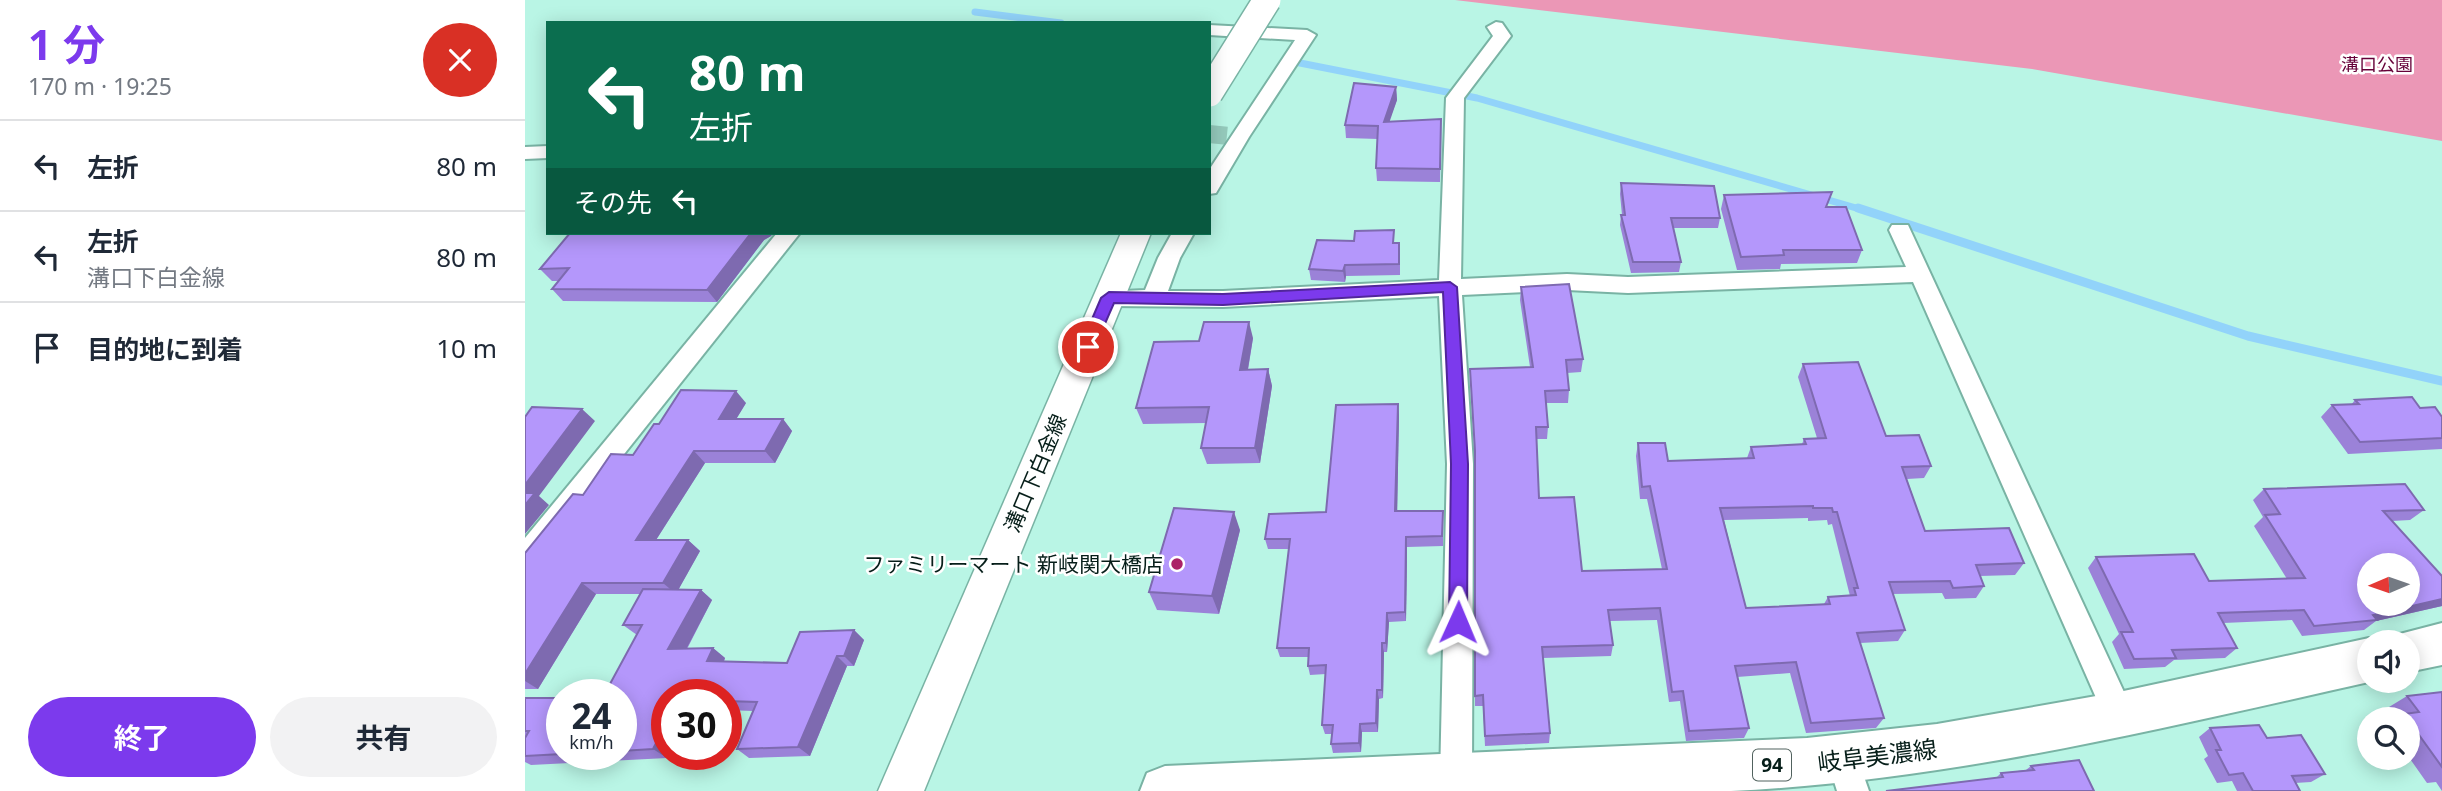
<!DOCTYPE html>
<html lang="ja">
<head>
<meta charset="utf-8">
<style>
  :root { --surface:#fff; --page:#f2f2f3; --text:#1f2937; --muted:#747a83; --line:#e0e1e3; --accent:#7c3aed }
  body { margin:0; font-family:"Noto Sans","Noto Sans JP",sans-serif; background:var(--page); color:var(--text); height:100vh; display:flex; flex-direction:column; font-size:26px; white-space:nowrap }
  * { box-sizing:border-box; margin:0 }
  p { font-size:23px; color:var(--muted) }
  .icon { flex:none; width:38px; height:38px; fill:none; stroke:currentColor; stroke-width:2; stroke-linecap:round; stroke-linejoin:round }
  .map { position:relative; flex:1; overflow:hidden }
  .side { display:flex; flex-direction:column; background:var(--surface); width:525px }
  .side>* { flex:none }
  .top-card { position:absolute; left:21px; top:21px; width:665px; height:214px; border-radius:0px; box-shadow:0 4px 18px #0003; background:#0b6e4f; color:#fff; overflow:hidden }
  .needle { width:46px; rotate:268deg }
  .controls { position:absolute; left:1832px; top:553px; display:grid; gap:14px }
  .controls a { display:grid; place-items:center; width:63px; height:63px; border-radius:50%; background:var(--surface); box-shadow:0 4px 18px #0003; font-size:35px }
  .speed { position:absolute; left:21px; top:679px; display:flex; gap:14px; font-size:35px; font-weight:700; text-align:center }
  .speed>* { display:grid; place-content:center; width:91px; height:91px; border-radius:50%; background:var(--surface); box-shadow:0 4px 18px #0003; line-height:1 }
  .speed small { font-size:18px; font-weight:400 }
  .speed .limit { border:10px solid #d22; background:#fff; color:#111 }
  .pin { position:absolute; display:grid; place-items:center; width:60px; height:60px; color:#fff; margin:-30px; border:4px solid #fff; border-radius:50%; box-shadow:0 2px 7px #0007 }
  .me { position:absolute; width:77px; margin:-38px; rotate:1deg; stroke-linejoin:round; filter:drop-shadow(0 0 5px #0008) }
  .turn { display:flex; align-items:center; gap:24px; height:147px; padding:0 28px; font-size:32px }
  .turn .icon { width:91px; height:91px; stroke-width:2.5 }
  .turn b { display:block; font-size:49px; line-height:60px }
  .then { display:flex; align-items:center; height:66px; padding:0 28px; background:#0003; gap:14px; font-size:26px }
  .round { display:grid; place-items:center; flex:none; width:74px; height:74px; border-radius:37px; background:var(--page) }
  .head { display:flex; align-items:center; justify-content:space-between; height:119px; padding:0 28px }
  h1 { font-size:42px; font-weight:700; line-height:52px; color:var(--accent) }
  .primary-button { display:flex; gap:14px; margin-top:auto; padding:14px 28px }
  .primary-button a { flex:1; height:80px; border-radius:42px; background:var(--accent); color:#fff; font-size:28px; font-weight:700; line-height:80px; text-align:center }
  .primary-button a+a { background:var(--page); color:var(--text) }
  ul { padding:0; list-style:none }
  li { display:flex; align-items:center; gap:21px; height:91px; padding:0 28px; border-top:2px solid var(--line) }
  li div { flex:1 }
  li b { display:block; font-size:26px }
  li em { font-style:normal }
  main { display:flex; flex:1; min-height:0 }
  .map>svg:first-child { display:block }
  .green { fill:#eb97b6 }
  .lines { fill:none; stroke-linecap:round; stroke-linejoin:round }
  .stream-far1 { stroke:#92d3fa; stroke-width:7 }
  .stream { stroke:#92d3fa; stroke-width:9 }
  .minor-tunnel { stroke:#95cabc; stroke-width:18; stroke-dasharray:18 10; stroke-linecap:butt }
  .minor-casing { stroke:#79b3a4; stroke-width:4 }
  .secondary-casing { stroke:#79b3a4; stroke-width:3 }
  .primary-casing { stroke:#79b3a4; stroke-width:4 }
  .minor { fill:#fff; fill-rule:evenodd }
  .secondary { fill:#fff; fill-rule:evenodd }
  .primary { fill:#fff; fill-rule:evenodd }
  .secondary-bridge-casing { stroke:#79b3a4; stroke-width:30; stroke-linecap:butt }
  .secondary-bridge { stroke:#fff; stroke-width:27 }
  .wall { fill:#9b82d8; fill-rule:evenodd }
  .shaded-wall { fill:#7e6ab0 }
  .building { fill:#b497fb; stroke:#7e6ab0; stroke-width:2; fill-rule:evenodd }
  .route { fill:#7c3aed; stroke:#51269a; stroke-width:2 }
  .poi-dot { fill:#ab2267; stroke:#fff; stroke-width:2.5 }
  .labels { text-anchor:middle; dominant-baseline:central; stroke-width:5; stroke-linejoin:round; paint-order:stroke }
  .far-park-label { font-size:18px; fill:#660038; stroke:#fff }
  .shield { fill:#fff; stroke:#51625e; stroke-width:2 }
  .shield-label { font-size:19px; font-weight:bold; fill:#061e19 }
  .street-label { font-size:21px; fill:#061e19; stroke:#fff }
  .poi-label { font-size:21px; fill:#061e19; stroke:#fff; text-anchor:end }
  .near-street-label { font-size:24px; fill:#061e19; stroke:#fff }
</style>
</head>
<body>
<main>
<section class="side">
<div class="head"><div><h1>1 分</h1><p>170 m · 19:25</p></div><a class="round" style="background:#d93025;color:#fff"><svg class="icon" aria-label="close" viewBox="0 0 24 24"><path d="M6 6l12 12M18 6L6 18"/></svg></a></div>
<ul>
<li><svg class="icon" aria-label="left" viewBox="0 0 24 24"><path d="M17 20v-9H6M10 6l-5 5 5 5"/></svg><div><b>左折</b></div><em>80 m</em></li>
<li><svg class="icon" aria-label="left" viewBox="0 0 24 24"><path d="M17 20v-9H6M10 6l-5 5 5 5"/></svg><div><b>左折</b><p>溝口下白金線</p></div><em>80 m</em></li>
<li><svg class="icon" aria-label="arrive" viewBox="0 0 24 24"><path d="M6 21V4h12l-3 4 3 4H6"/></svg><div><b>目的地に到着</b></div><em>10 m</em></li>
</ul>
<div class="primary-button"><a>終了</a><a>共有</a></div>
</section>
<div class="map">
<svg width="1917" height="791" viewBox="0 0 1917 791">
  <rect width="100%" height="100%" fill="#b9f5e5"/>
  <polygon class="green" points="930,0 1917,0 1917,141 1507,69"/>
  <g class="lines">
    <g class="stream-far1">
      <polyline points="450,12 536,23"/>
      <polyline points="775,63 952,98 1338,210"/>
    </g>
    <polyline class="stream" points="1333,208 1723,336 1917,381"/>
    <polyline class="minor-tunnel" points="684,134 714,137"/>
    <g class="minor-casing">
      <g id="minor">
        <polygon points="971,22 977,23 986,36 939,98 936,279 1042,274 1103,277 1381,267 1364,230 1367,225 1383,225 1605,705 1609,715 1605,725 1594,730 1583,725 1388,282 1103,293 1042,290 937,295 948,464 947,780 942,791 920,791 915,780 922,464 914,296 698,307 584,306 576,304 573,298 576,292 620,290 633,258 647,233 669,233 655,258 643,291 698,291 914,280 921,98 968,36 962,27"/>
        <polygon points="684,25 782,30 791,35 724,137 691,193 684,194 684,170 770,40 684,35"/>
        <polygon points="23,146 23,158 0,159 0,147"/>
        <polygon points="252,233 275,233 10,566 0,570 0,538"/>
        <polygon points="1318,743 1329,748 1344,791 1312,791 1302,759 1307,748"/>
      </g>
    </g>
    <g class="secondary-casing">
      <polygon id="secondary" points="596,233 626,233 399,791 353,791"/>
    </g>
    <g class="primary-casing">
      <g id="primary">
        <polygon points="1917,623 1917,665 1883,672 1883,642 1864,642 1867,636"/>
        <path d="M1844,638L1854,642H1844L1846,681L1844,682C1633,729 1423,781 1206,791H615L622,773L640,766L1282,738L1412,724L1594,692Z"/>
      </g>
    </g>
    <use href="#minor" class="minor"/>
    <use href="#secondary" class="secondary"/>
    <use href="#primary" class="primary"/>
    <g class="secondary-bridge-casing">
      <polyline id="secondary-bridge" points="684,93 742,0"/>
    </g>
    <use href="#secondary-bridge" class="secondary-bridge"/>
  </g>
  <g class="wall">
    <polygon points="871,87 872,100 864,121 916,132 915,182 852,181 851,168 853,139 821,138 820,125"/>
    <polygon points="1096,183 1195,218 1193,228 1148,228 1156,262 1154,272 1106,273 1095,225 1096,215 1097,215 1095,194"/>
    <polygon points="1199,195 1302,207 1337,250 1332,263 1256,264 1255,269 1212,270 1196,209"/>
    <polygon points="45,233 248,233 246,236 239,240 192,302 38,301 27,289 34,281 27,281 15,269"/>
    <polygon points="869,243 875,255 875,275 821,276 820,282 786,280 784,269"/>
    <path d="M996,287L1058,359L1056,372L1042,373L1044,390L1043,403H1021L1023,427L1022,439H1011L1014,498L1057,571L1137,569L1122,499H1115L1111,456L1113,443L1143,461L1222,458L1226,447L1277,444L1279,439L1292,438L1273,377L1278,364L1361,436L1406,466L1399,478L1382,479L1400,531L1499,563L1490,575L1455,576L1459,586L1451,598L1420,599L1417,593L1368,594L1380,630L1373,641L1335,643L1359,718L1351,728L1281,733L1265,673L1212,677L1224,728L1219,738L1161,741L1155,701L1144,702L1132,620L1085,621L1088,645L1086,656L1018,658L1025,733L1024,743L960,746L958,706H950V461L945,369L1005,367L995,300ZM1283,518V521L1302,520L1303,525L1307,524L1325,596L1303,597L1299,604L1221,608L1199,520Z"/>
    <polygon points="728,338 723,370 743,369 747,386 735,463 682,464 676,448 681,423 618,424 611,408 674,341"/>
    <polygon points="1830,400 1895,408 1917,417 1917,449 1823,454 1796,417 1807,405 1826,405"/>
    <polygon points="221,403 211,419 258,419 267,431 250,463 180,463 131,540 163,540 175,551 153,590 176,590 187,600 162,649 188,648 200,658 199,662 262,663 329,630 339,640 329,666 322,666 285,756 224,758 212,749 228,711 201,710 201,695 142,695 142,758 6,765 0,762 0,698 37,754 96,754 96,695 112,635 98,625 116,594 71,594 13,689 0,689 0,553 58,495 108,455 134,424"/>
    <polygon points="873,404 874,415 872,511 918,521 918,546 882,547 881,621 864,622 862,652 859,652 858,698 854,699 853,732 837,732 836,752 808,753 806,744 807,734 800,734 797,725 801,674 785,675 783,666 783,657 755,657 752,648 764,549 743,549 740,539 801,512"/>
    <polygon points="1739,489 1899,510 1885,520 1867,521 1917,576 1917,606 1851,621 1839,630 1777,636 1767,620 1698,623 1712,648 1700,658 1649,660 1640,667 1599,669 1587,642 1594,634 1563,568 1571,557 1684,581 1762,579 1729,526 1738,517 1728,500"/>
    <polygon points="715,530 694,614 632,610 624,592"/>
    <polygon points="1917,692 1917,791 1911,782 1902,783 1883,756 1883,719 1871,719 1872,718 1864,707 1882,696"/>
    <polygon points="1685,728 1742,738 1800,774 1786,782 1770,783 1775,791 1712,791 1707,781 1692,783 1679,759 1683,756 1674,737"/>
    <polygon points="1554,760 1472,777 1476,773 1501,770 1506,766"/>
  </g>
  <g class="shaded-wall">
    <polygon points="871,87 872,100 860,135 859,122"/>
    <polygon points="226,233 248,233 246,236 239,240 192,302 182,290"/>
    <polygon points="820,265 821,276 820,282 818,271"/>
    <polygon points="724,322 728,338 720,386 715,370"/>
    <polygon points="743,369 747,386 735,463 730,448"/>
    <polygon points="211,391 221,403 204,431 194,419"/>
    <polygon points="873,404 874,415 872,522 870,511"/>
    <polygon points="57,409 70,421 14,496 24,505 0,534 0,485"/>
    <polygon points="258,419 267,431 250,463 240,451"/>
    <polygon points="169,451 180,463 124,551 111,540"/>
    <polygon points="709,512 715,530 694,614 687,596"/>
    <polygon points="881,537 882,547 881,621 880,612"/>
    <polygon points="163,540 175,551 151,594 138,583"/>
    <polygon points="57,583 71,594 13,689 0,681 0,674"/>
    <polygon points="176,590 187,600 156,659 143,649"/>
    <polygon points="1917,599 1917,606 1851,621 1852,620 1848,615"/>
    <polygon points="862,613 864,622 862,652 861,643"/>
    <polygon points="329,630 339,640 329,666 319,656"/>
    <polygon points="857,643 859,652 858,698 857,690"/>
    <polygon points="188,648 200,658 194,671 182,661"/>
    <polygon points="312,656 322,666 285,756 273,747"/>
    <polygon points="852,690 854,699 853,732 851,723"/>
    <polygon points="142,722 142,754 144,754 142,758 128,749"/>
    <polygon points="835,724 837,732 836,752 834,743"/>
  </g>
  <g class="building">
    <polygon points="829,83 871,87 859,122 916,119 915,169 851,168 853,126 820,125"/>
    <polygon points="1096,183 1189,186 1195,218 1146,218 1156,262 1108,262 1096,215 1100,215"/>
    <polygon points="1307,192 1301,207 1321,207 1337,250 1258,250 1259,255 1216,257 1199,195"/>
    <polygon points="869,230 868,243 874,243 874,264 820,265 818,271 784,269 792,240 829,241 830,231"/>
    <polygon points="45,233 226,233 182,290 27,289 44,268 15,269"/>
    <path d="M1044,284L1058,359L1041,360L1044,390L1020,391L1023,427H1011L1014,498L1049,497L1057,571L1142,569L1125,486L1117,487L1113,443H1140L1143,461L1229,458L1226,447L1281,444L1279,439L1301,438L1278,364L1333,362L1361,436L1394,435L1406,466L1377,467L1400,531L1484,528L1499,563L1451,565L1459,586L1428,588L1425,581L1364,582L1380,630L1332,633L1359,718L1286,723L1271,662L1210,666L1224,728L1164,731L1158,691L1147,692L1135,608L1083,610L1088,645L1017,647L1025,733L960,736L958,695L950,696V451L945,369L1008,367L996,287ZM1288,506V508H1307L1308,512H1312L1333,588H1329L1331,595L1303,597L1305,604L1221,608L1195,508Z"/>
    <polygon points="679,322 724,322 715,370 743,369 730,448 676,448 684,407 611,408 629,342 674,341"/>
    <polygon points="156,390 211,391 194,419 258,419 240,451 169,451 111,540 163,540 138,583 57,583 0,674 0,553 48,494 58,495 86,454 108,455 129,424 134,424"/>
    <polygon points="1887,397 1895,408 1910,407 1917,417 1917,438 1835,442 1807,405 1834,404 1830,400"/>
    <polygon points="873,404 870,511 918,511 917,536 881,537 880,612 862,613 861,643 857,643 857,690 852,690 851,723 835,724 834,743 806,744 808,725 797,725 801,665 783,666 784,648 752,648 765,539 740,539 744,514 801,512 811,405"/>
    <polygon points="7,407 57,409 0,485 0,417"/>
    <path d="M1880,484L1899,510L1858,511L1917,576V599L1848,615L1852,620L1789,626L1779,610L1693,613L1712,648L1647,650L1651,658L1609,659L1596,632H1608L1571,557L1669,554L1684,581L1780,578L1740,515L1755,514L1739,489ZM1844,565H1883V604H1844Z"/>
    <polygon points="0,493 10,493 0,505"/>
    <polygon points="649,508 709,512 687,596 624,592"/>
    <polygon points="118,589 176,590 143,649 188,648 182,661 262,663 275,632 329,630 319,656 312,656 273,747 212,749 232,702 201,701 201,695 142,695 142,722 128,749 96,751 96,695 79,695 117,625 98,625"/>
    <polygon points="1917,692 1917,767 1879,714 1894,712 1882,696"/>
    <polygon points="0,698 37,698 37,754 0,756 0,738 4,731 0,731"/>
    <polygon points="1734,725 1742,738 1776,735 1800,774 1767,776 1775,791 1728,791 1718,773 1704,775 1691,750 1696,750 1685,728"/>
    <polygon points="1554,760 1569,791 1361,791 1478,777 1476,773 1509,770 1506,766"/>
  </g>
  <polygon class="route" points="925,282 932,287 943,464 942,622 940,628 933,631 926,628 924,622 926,464 918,292 698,305 589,303 568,351 558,351 555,347 576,298 584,292 698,294"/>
  <circle class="poi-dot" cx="652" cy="564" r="7"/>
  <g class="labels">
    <g class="far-park-label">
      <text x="1852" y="64">溝口公園</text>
    </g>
    <rect class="shield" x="1228" y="749.5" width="38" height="31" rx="5"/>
    <g class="shield-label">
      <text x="1247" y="765">94</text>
    </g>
    <g class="street-label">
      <text transform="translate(510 473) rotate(-67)">溝口下白金線</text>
    </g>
    <g class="poi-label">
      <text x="638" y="564">ファミリーマート 新岐関大橋店</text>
    </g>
    <g class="near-street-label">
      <text transform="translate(1352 755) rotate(-7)">岐阜美濃線</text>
    </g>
  </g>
</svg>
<div class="controls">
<a><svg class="needle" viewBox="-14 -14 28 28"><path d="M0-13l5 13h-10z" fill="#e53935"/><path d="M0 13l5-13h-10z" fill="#747a83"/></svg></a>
<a><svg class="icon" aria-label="sound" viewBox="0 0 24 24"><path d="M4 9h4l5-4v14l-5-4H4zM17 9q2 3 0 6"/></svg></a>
<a><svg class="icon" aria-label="search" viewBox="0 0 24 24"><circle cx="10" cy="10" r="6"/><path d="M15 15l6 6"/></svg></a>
</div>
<div class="speed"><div>24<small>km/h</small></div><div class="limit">30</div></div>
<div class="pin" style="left:563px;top:347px;background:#d93025"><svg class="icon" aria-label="arrive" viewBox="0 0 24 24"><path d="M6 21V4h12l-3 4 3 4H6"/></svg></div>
<svg class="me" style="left:933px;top:622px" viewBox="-20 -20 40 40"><path d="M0-17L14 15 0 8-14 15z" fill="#7c3aed" stroke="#fff" stroke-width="4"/></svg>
<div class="top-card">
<div class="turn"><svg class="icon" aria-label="left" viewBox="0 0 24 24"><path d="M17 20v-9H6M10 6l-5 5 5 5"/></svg><div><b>80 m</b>左折</div></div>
<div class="then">その先<svg class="icon" aria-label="left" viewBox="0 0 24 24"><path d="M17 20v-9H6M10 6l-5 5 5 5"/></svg></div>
</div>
</div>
</main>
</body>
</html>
